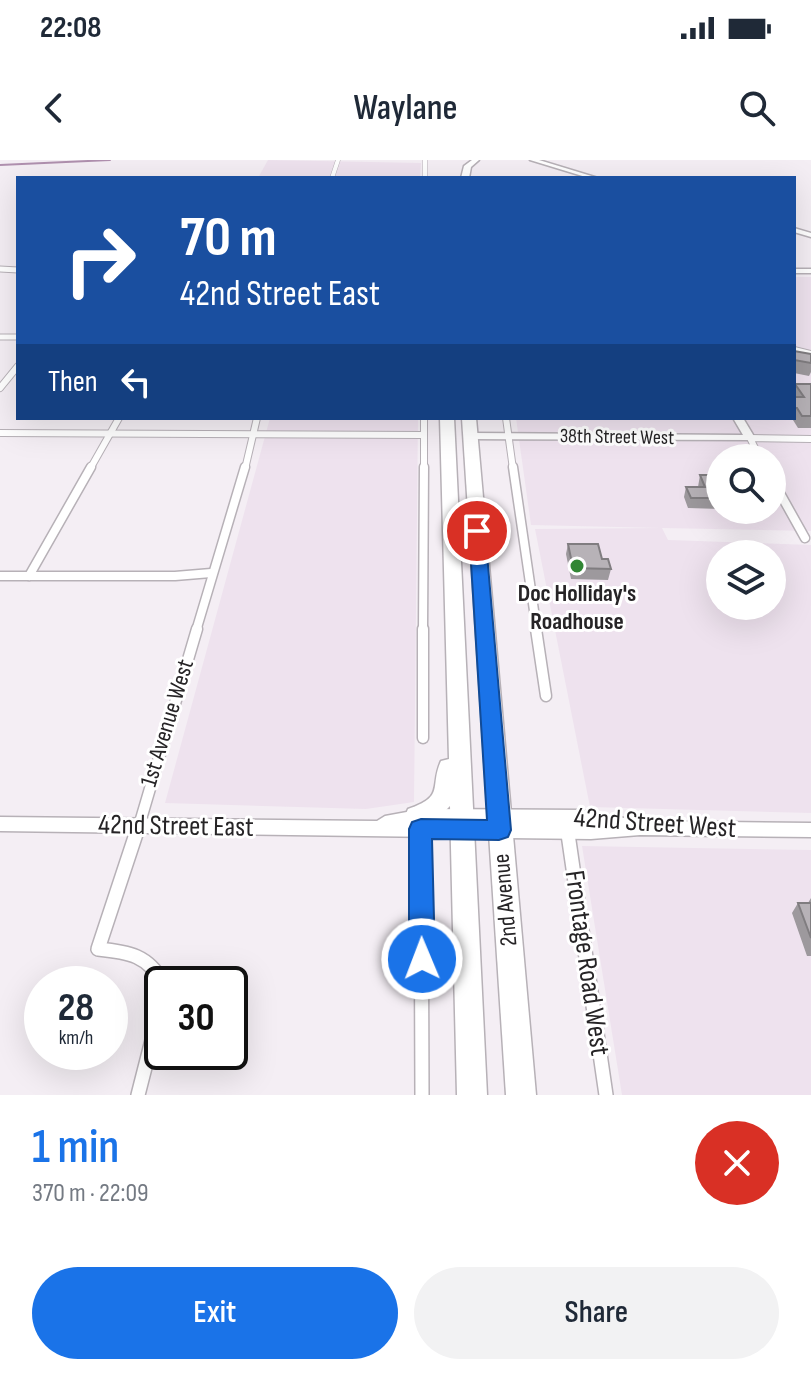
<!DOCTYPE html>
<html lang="en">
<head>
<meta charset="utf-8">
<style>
  :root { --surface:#fff; --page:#f2f2f3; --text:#1f2937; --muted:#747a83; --accent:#1a73e8 }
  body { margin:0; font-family:"Sofia Sans Condensed",sans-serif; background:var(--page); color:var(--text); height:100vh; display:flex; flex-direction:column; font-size:30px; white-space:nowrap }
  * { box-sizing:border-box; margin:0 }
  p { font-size:26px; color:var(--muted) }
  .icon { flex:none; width:44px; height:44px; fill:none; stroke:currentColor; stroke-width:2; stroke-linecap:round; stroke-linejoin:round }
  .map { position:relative; height:935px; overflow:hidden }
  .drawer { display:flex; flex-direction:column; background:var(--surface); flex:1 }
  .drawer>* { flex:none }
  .hud { position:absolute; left:16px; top:16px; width:780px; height:244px; border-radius:0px; box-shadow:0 8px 32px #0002; background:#1a4fa0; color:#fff; overflow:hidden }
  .fabs { position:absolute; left:706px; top:284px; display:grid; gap:16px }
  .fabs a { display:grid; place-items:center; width:80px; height:80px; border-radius:50%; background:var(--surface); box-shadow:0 8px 32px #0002; font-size:40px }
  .speed { position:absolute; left:24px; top:806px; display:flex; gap:16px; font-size:40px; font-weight:700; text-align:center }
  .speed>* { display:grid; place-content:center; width:104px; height:104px; border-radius:50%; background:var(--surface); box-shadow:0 8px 32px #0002; line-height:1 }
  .speed small { font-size:20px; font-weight:400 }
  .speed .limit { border:4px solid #111; border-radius:12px; background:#fff; color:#111 }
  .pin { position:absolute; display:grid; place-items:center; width:68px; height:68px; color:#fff; margin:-34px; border:4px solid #fff; border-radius:50%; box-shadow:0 2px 8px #0007 }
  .me { position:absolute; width:88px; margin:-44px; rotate:359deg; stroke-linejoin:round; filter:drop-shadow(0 0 6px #0008) }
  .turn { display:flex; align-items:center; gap:28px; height:168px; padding:0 32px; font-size:36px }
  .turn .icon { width:104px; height:104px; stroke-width:2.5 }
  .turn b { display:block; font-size:56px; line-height:68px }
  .then { display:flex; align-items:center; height:76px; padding:0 32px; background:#0003; gap:16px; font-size:30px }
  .round { display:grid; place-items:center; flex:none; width:84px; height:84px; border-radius:42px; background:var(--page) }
  .headline { display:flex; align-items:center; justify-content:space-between; height:136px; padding:0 32px }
  h1 { font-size:48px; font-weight:600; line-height:60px; color:var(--accent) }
  .cta { display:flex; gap:16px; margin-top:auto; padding:16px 32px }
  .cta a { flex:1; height:92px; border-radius:48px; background:var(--accent); color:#fff; font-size:32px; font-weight:600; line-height:92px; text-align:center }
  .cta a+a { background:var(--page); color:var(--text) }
  .status { display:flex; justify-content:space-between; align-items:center; height:56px; padding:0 40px; background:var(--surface); direction:ltr }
  .status svg { height:22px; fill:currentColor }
  header { display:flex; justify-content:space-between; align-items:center; height:104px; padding:0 32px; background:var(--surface); font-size:36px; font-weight:600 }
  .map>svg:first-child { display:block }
  .built { fill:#eee2ee; fill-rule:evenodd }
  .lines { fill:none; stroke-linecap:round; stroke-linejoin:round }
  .stream { stroke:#b090af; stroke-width:2 }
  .street-far5-casing { stroke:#b7b1b7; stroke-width:5 }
  .street-far4-casing { stroke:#b7b1b7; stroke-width:7 }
  .street-far3-casing { stroke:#b7b1b7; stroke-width:8 }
  .street-far2-casing { stroke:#b7b1b7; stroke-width:11 }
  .street-far1-casing { stroke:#b7b1b7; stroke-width:13 }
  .street-casing { stroke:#b7b1b7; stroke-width:16 }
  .secondary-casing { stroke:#b7b1b7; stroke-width:3 }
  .highway-casing { stroke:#b7b1b7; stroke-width:3 }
  .street-far5 { stroke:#fff; stroke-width:4 }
  .street-far4 { stroke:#fff; stroke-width:5 }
  .street-far3 { stroke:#fff; stroke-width:6 }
  .street-far2 { stroke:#fff; stroke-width:8 }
  .street-far1 { stroke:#fff; stroke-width:10 }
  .street { stroke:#fff; stroke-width:13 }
  .secondary { fill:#fff; fill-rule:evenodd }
  .highway { fill:#fff; fill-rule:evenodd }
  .wall { fill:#9d999d }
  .building { fill:#b7b2b7; stroke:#807d80; stroke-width:2 }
  .route { fill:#1a73e8; stroke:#114b97; stroke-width:2 }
  .poi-dot { fill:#318634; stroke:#fff; stroke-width:3 }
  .labels { text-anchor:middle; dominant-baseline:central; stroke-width:6; stroke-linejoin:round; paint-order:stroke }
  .far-street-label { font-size:20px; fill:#262426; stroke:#fff }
  .poi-label { font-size:24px; font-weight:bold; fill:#262426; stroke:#fff }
  .street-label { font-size:24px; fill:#262426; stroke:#fff }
  .near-street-label { font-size:28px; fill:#262426; stroke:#fff }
</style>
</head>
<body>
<div class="status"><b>22:08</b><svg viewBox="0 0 49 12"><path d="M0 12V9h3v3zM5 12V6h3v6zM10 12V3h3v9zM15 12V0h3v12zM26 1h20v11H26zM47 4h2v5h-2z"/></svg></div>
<header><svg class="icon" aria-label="back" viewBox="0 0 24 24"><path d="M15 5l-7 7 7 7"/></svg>Waylane<svg class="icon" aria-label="search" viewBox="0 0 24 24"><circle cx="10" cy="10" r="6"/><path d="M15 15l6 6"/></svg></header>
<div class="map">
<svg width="811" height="935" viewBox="0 0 811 935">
  <rect width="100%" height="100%" fill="#f4eef4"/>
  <g class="built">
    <polygon points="268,0 421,3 420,18 258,18"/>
    <path d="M794,117H811V371L662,368L668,380L811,385V653L590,647L535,369L661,368L531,365L516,258H794ZM720,298H772V350H720ZM720,394H772V446H720Z"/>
    <polygon points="270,258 418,258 414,642 366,649 165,643"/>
    <polygon points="582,686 811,690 811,935 622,935"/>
  </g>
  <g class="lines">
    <polyline class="stream" points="0,5 110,0"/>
    <g class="street-far5-casing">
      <g id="street-far5">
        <polyline points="425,0 425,18"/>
        <polyline points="332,18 338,0"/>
      </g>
    </g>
    <g class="street-far4-casing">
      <g id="street-far4">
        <polyline points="0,109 18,110"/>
        <polyline points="0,177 18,177"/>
      </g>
    </g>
    <g class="street-far3-casing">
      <g id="street-far3">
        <polyline points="794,190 811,194"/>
        <polyline points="0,228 18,206"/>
        <polyline points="506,258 513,309"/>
        <polyline points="0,273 424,275"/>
        <polyline points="760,298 750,278 811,279"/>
        <polyline points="90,309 119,258"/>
        <polyline points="245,309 257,258"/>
        <polyline points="424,309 424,258"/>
      </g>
    </g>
    <g class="street-far2-casing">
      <g id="street-far2">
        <polyline points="513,307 537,471"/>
        <polyline points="772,319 805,378"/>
        <polyline points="0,416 175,416 211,413"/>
        <polyline points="29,416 91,307"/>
        <polyline points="196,471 245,307"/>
        <polyline points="423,471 424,307"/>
      </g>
    </g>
    <g class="street-far1-casing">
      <g id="street-far1">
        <polyline points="536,469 546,536"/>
        <polyline points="423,578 423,469"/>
        <polyline points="421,669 421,676"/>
        <polyline points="568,671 569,676"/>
        <polyline points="136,676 197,469"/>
      </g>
    </g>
    <g class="street-casing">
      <g id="street">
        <path d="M136,674L98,789C129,792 148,795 164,824"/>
        <polyline points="421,674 422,935"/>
        <polyline points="568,674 606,935"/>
        <polyline points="138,935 162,841"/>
      </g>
    </g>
    <g class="secondary-casing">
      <g id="secondary">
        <polygon points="530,0 539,0 598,18 589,18"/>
        <polygon points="794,68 811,73 811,77 794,72"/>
        <rect x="794" y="109" width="17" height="4"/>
        <polygon points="733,258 743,258 755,278 754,280 470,279 465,276 470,273 743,275"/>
        <polygon points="423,649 582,650 640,661 811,663 811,677 640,675 591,679 0,671 0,657 377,661 385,656"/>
      </g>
    </g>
    <g class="highway-casing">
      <g id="highway">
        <polygon points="472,0 479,0 471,7 469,18 461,18 464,6"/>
        <path d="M440,258H454L487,935H457L450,646L441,655L416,665L408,663L405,656L408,649C446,636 429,627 441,601L449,599Z"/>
        <polygon points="462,258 476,258 536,935 506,935"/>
      </g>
    </g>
    <use href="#street-far5" class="street-far5"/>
    <use href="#street-far4" class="street-far4"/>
    <use href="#street-far3" class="street-far3"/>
    <use href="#street-far2" class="street-far2"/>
    <use href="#street-far1" class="street-far1"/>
    <use href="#street" class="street"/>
    <use href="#secondary" class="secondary"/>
    <use href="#highway" class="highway"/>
  </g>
  <g class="wall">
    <polygon points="794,191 811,194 811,212 809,216 794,213"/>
    <polygon points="795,224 811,224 811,268 798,268 793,260 762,259 761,258 794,258"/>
    <polygon points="700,315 720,315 720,349 688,348 684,337 686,327 698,327"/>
    <polygon points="568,384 602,399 611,409 608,420 571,419 566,394"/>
    <polygon points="811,738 811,796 807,796 792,753 798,743 808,743"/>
  </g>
  <g class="building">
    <polygon points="794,191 811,194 811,203 794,200"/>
    <polygon points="795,224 811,224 811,256 802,256 797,248 794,248 794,237 804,237"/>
    <polygon points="700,315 720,315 720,338 691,338 686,327 705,327"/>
    <polygon points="568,384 598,384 602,399 608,399 611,409 573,408"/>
    <polygon points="798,743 811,743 811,778"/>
  </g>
  <polygon class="route" points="477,366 485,371 511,670 508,677 499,680 432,679 435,799 432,808 422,812 413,808 409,799 409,669 412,662 421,659 487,660 469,371"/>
  <circle class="poi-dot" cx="577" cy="406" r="8"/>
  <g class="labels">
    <g class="far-street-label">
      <text transform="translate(617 277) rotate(1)">38th Street West</text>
    </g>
    <g class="poi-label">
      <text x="577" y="433">Doc Holliday's<tspan x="577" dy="28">Roadhouse</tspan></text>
    </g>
    <g class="street-label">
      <text transform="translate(167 563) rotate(-73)">1st Avenue West</text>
      <text transform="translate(505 740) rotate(-95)">2nd Avenue</text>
    </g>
    <g class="near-street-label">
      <text transform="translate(655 663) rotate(4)">42nd Street West</text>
      <text transform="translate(176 666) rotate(1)">42nd Street East</text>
      <text transform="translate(587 803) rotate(82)">Frontage Road West</text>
    </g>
  </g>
</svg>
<div class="fabs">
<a><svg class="icon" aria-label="search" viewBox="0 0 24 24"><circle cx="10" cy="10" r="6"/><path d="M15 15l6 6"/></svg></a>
<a><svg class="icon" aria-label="layers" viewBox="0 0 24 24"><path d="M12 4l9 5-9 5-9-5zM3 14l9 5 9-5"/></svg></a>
</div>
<div class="speed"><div>28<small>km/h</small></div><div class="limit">30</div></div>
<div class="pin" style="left:477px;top:371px;background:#d93025"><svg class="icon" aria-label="arrive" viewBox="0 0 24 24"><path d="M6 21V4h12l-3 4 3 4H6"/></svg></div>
<svg class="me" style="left:422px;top:799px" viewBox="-20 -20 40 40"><circle r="17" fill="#1a73e8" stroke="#fff" stroke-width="3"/><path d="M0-11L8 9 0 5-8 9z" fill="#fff"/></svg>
<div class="hud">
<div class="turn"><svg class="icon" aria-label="right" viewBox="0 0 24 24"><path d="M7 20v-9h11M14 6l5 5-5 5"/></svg><div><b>70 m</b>42nd Street East</div></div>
<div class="then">Then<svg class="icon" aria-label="left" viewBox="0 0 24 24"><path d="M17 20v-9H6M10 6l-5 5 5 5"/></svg></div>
</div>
</div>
<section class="drawer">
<div class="headline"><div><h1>1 min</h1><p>370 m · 22:09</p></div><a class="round" style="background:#d93025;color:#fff"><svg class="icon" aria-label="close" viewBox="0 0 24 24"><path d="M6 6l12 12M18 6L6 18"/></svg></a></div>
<div class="cta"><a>Exit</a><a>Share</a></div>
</section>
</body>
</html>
